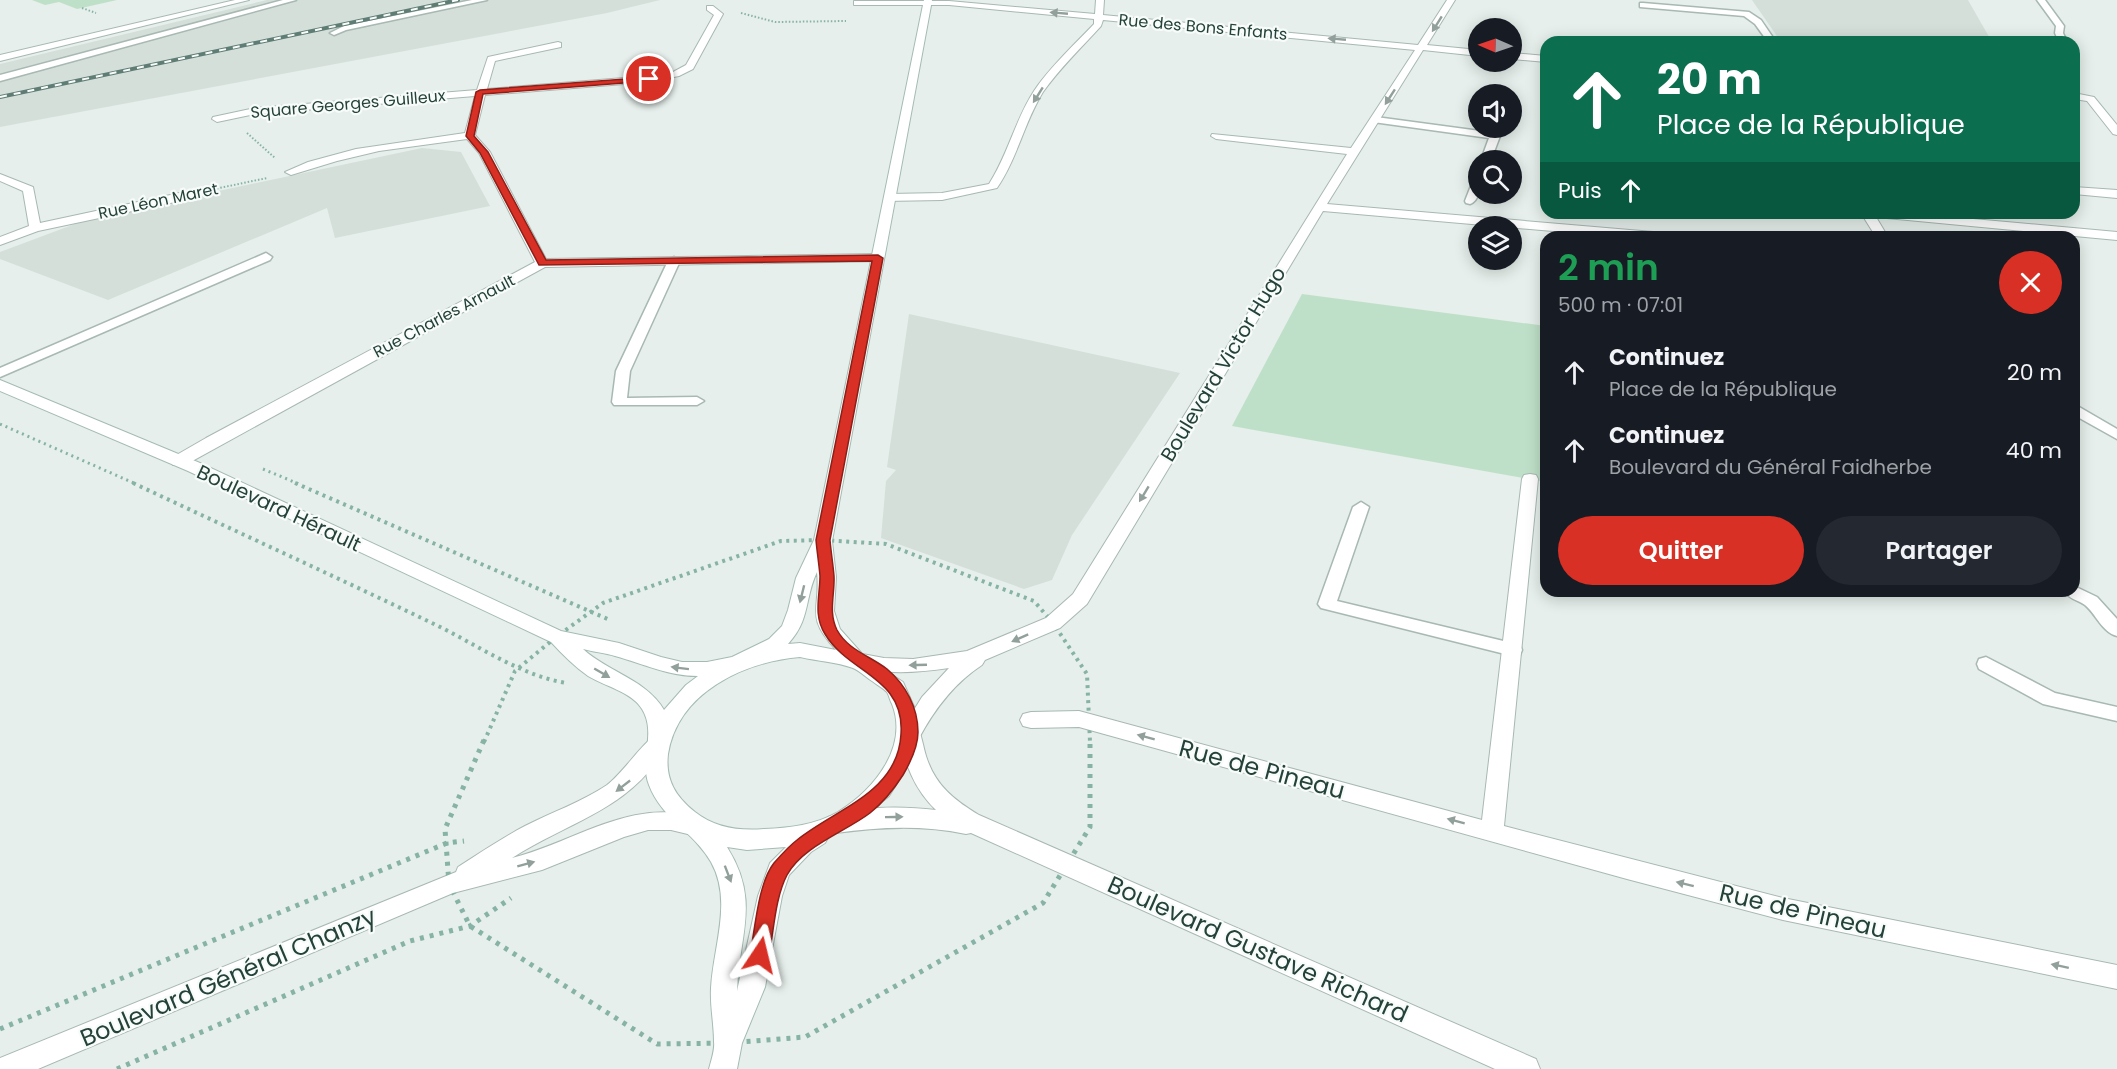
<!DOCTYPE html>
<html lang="fr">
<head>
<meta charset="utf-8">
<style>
  :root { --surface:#171b24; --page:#242831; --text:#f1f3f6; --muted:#9ea1a6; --accent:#d93025 }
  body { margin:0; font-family:Poppins,sans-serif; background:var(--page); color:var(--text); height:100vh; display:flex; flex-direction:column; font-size:22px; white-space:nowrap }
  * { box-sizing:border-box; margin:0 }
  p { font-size:20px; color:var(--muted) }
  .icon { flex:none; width:33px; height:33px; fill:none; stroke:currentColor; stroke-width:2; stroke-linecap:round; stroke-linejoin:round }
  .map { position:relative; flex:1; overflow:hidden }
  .sheet { position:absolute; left:1540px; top:231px; width:540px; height:366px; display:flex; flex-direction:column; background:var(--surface); border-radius:18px; box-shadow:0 3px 15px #0003 }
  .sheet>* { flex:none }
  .hud { position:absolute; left:1540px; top:36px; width:540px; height:183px; border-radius:18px; box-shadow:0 3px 15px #0003; background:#0b6e4f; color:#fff; overflow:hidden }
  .needle { width:39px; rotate:272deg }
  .tools { position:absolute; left:1468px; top:18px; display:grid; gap:12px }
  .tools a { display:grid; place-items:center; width:54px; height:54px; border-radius:50%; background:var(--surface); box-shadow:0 3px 15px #0003; font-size:30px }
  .pin { position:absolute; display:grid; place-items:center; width:51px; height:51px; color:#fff; margin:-26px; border:3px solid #fff; border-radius:50%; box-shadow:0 2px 6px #0007 }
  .me { position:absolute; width:66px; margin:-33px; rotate:10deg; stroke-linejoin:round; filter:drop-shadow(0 0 4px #0008) }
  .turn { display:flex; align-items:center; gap:21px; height:126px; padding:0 18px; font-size:27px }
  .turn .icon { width:78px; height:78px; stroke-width:2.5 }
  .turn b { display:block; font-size:42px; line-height:51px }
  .then { display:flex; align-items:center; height:57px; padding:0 18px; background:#0003; gap:12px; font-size:22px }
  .round { display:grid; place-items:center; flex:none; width:63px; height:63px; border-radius:32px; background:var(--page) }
  .headline { display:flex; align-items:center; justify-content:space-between; height:102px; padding:0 18px }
  h1 { font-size:36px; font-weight:600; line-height:45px; color:#1e9e55 }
  .cta { display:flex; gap:12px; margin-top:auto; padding:12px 18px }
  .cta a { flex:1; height:69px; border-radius:36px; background:var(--accent); color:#fff; font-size:24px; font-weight:600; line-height:69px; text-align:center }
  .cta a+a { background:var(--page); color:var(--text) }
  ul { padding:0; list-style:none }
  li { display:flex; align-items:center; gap:18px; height:78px; padding:0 18px }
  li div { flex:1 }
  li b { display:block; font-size:22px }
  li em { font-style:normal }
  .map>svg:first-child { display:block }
  .built { fill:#d4dfda }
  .green { fill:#bfe0c8 }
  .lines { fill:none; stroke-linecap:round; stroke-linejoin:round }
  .service-casing { stroke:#a8b8b2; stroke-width:3 }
  .minor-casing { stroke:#a8b8b2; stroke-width:2 }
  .tertiary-casing { stroke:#a8b8b2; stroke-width:2 }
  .secondary-casing { stroke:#a4bbb3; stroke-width:2 }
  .path-far3 { stroke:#86b3a5; stroke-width:2; stroke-dasharray:1.5 2; stroke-linecap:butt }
  .path-far2 { stroke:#86b3a5; stroke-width:3; stroke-dasharray:2 4; stroke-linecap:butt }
  .path-far1 { stroke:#86b3a5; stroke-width:4; stroke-dasharray:3 4.5; stroke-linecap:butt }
  .path { stroke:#86b3a5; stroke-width:5; stroke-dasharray:4 6; stroke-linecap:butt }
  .service { fill:#fff; fill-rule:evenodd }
  .minor { fill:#fff; fill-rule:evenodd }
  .tertiary { fill:#fff; fill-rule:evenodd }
  .secondary { fill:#fff; fill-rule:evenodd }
  .rail-casing { stroke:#5f7d75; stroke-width:4 }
  .rail { stroke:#f7fbf9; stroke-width:2; stroke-dasharray:7; stroke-linecap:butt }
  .oneway { fill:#92a09c }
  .route { fill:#d93025; stroke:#8d1f18; stroke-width:1.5 }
  .labels { text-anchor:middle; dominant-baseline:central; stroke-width:4.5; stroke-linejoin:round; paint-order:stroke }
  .far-street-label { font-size:16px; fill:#24423a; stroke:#f7fbf9 }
  .street-label { font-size:20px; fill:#24423a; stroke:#f7fbf9 }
  .near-street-label { font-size:24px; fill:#24423a; stroke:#f7fbf9 }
</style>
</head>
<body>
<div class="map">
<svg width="2117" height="1069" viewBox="0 0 2117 1069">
  <rect width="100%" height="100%" fill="#e6efeb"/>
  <g class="built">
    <polygon points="267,0 660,0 607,13 0,127 0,64"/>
    <polygon points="1752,0 1968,0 1992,42 1781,42"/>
    <polygon points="422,148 461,152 490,206 335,238 327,208 108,300 0,259 0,252 91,218"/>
    <polygon points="909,314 1180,373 1072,535 1052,580 1024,589 881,538 886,481 896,470 887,467"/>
  </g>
  <g class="green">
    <polygon points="32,0 117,0 77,9 59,2 45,5"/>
    <polygon points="1302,294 1546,326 1546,482 1232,426"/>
  </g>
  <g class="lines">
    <g class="service-casing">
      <g id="service">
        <polygon points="283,0 296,0 0,81 0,75"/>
        <polygon points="472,0 487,0 346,30 334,35 330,33 344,26"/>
        <polygon points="2037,0 2045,0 2064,26 2063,33 2067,42 2059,42 2055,33 2056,26"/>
        <polygon points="1643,3 1749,12 1761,20 1776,42 1768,42 1755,24 1744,16 1640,7 1640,3"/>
        <polygon points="1376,117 1495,133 1500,136 1491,160 1481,160 1489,138 1373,122 1371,120"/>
        <path d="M1479,175C1479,185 1481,200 1470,204L1466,203L1465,201L1474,178Z"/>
        <polygon points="266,253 272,257 270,260 0,377 0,368"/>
        <polygon points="674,257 680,261 630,371 627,398 697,397 704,401 697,405 614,405 612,402 616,371 668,261"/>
        <polygon points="2074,404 2117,429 2117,439 2074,415"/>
        <polygon points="1361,502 1369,507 1337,601 1520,645 1522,650 1520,655 1513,656 1321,608 1318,604 1353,507"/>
        <path d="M2074,586L2097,597L2117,619V636C2102,632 2096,614 2085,605C2078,600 2069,599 2064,591H2074Z"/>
        <polygon points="1986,657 2055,693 2117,707 2117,721 2043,704 1979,669 1977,664 1979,659"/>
      </g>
    </g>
    <g class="minor-casing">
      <g id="minor">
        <path d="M1096,0H1104L1103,15L1418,45L1447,0H1455L1427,45L1479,50V56L1423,50L1327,204L1665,233L1671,237H1622L1323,211L1087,604L1060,628L985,660L982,665C953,684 934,710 918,740L910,742L902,740L899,734L922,697L949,668C915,673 883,675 850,665L847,660L850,655L857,653L884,658L913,659L967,651L1046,618L1073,594L1347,154L1216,139L1211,136L1212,134L1351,148L1415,50L1103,20L1101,26C1082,47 1059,69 1043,92C1024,123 1017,159 997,188L942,200L885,201V195L889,194L942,193L989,184C1008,155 1015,120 1034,91C1050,67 1074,45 1094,24V19L949,5H854V1H949L1095,14Z"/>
        <polygon points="707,6 713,6 723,14 693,69 679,76 649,82 485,95 475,135 490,152 546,259 878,254 883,255 884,258 883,261 545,267 185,465 173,465 171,461 173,457 206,438 535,262 479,153 467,139 379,151 337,161 291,175 285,172 308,162 356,149 465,133 475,96 255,114 217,122 212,119 213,117 255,108 477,90 488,57 558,42 561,43 561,47 495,61 487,89 649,76 673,72 686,65 714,15 707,10"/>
        <polygon points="1512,53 1546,56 1546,62 1512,59"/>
        <polygon points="2074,93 2094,97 2117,125 2117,135 2113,134 2087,101 2074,99"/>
        <polygon points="0,174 33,187 40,223 189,191 195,195 189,199 38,231 0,245 0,237 29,226 23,191 0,181"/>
        <polygon points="2074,187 2117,190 2117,198 2074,194"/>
        <polygon points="1861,213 1907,213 2117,232 2117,240 1876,217 1888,237 1876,237"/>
        <polygon points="1530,474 1536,475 1538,479 1504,826 1783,898 2117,965 2117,989 1783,920 1627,879 1079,727 1031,728 1023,726 1020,720 1023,714 1031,712 1079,711 1482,820 1522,479 1524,475"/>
        <path d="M658,734L666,736L669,742C632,810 573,819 512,858C578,841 634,795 704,819L708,826L704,833L696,836L671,830H648L624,837L542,870L453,893L38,1069H0V1058L456,872L458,867C480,853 502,838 525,826C552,812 582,802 607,785C623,773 646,738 658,734Z"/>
      </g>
    </g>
    <g class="tertiary-casing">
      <g id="tertiary">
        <polygon points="235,0 249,0 0,61 0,55"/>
        <path d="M910,726L918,728C922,737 923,746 926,756C935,785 954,800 979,815L1536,1059L1540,1069H1495L971,833L966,834C922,825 880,827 836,833L828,831L824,824L828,817C861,806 902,806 936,810C914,789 905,764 899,734L902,728Z"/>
      </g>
    </g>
    <g class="secondary-casing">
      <path id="secondary" d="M924,0H932L832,541L836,577L834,611L840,629L865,657L903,682L920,720L914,756L889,796L854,825L829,836L825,843L811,852L789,875L782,896L765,987L742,1043L737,1069H709C711,1061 715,1050 714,1042C714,1024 710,1006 711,988C713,947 733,901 711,862C694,832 661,818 649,785C639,760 657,733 642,709C632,692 604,686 588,676C574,666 562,654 551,642L188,471L0,391V380L200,463L561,631L619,643L661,657L682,662H707L732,657L769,639L782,626L788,610L796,578L814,540ZM817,572C821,611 804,615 836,650L800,643L788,644C811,619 804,599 817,572ZM583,649C594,652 605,653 615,656C644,664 668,676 698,676L686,685L664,710C647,680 608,672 583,649ZM800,657C817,661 837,662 853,668C860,671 866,677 872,681C876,684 883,688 887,692C889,695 890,701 892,704C909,747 874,790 838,812C815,825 790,828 764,829C739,831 715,828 695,812C676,797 665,780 668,754C678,692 744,662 800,657ZM727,847L747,850L786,847L770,863L758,896L737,991C739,934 761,901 727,847Z"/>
    </g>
    <g class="path-far3">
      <polyline points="82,8 96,13"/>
      <polyline points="741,13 775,22 846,21"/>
      <polyline points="247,133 275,158"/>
      <polyline points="210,190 267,178"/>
    </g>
    <g class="path-far2">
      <polyline points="0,424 136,484"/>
      <polyline points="263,469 299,484"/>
    </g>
    <g class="path-far1">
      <path d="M133,483C233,530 334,576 434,624C476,644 519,675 566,683"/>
      <polyline points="295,483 610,620"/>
      <polyline points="484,742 515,671 556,637 603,603 781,541 823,540 886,544 1034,601 1053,623 1087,674 1090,742"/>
    </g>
    <g class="path">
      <polyline points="484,740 445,829 449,884 470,926 657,1044 728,1043 805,1037 1043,903 1090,827 1090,740"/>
      <polyline points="0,1029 447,843 464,841"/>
      <polyline points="117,1069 410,941 470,926 511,898"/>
    </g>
    <use href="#service" class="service"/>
    <use href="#minor" class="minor"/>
    <use href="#tertiary" class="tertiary"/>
    <use href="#secondary" class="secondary"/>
    <g class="rail-casing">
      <polyline id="rail" points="0,97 458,0"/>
    </g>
    <use href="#rail" class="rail"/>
  </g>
  <defs><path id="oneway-solid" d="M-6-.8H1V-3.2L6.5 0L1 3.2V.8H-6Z" transform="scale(1.5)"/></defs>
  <g class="oneway">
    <use href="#oneway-solid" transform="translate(1059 13) rotate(-175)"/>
    <use href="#oneway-solid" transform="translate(1437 24) rotate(122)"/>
    <use href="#oneway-solid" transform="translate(1337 39) rotate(-175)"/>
    <use href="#oneway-solid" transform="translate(1038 95) rotate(122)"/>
    <use href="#oneway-solid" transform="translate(1390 97) rotate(123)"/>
    <use href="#oneway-solid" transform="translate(1144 494) rotate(121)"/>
    <use href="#oneway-solid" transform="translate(802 594) rotate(104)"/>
    <use href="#oneway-solid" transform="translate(1020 638) rotate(156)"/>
    <use href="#oneway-solid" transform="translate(918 665) rotate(178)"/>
    <use href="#oneway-solid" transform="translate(680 668) rotate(-173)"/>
    <use href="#oneway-solid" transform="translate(602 673) rotate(30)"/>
    <use href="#oneway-solid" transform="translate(1146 737) rotate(-165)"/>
    <use href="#oneway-solid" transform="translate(623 786) rotate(142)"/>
    <use href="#oneway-solid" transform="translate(894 817) rotate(-1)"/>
    <use href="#oneway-solid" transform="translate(1456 821) rotate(-165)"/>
    <use href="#oneway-solid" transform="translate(526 864) rotate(-15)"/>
    <use href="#oneway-solid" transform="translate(728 874) rotate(69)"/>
    <use href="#oneway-solid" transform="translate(1685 884) rotate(-166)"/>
    <use href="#oneway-solid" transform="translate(2060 966) rotate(-168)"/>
  </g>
  <path class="route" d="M651,77L649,81L483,94L474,136L488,152L546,260L878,255L883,258L830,540C831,552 833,564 834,576C835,594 828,612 837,630C848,650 870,656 887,669C906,685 918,708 918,732C918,747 910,763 903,775C894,789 884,802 870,813C845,832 803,846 787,875C775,898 774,930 769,955L766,961L760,964L753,961L750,955C755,930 758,883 774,863C781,855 789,846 797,840C835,809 898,793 901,734C905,677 849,674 825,634C813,615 820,596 820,576C819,564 817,552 816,540L872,261L539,265L480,153L466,136L476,92L480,90Z"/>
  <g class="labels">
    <g class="far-street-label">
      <text transform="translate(1203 27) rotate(5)">Rue des Bons Enfants</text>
      <text transform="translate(348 104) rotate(-5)">Square Georges Guilleux</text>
      <text transform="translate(158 201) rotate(-12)">Rue Léon Maret</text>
      <text transform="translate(444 316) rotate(-28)">Rue Charles Arnault</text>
    </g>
    <g class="street-label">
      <text transform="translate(1223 364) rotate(-59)">Boulevard Victor Hugo</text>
      <text transform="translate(279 508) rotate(25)">Boulevard Hérault</text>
    </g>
    <g class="near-street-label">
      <text transform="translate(1262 769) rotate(15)">Rue de Pineau</text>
      <text transform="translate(1803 911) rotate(13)">Rue de Pineau</text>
      <text transform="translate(1258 949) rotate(24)">Boulevard Gustave Richard</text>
      <text transform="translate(228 977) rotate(-23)">Boulevard Général Chanzy</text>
    </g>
  </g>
</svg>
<div class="tools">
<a><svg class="needle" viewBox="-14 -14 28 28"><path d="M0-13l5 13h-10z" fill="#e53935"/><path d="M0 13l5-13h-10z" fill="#9ea1a6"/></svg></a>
<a><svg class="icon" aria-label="sound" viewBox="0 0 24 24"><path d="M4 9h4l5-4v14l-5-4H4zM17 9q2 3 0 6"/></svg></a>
<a><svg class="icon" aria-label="search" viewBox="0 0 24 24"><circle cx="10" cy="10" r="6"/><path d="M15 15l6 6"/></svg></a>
<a><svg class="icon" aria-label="layers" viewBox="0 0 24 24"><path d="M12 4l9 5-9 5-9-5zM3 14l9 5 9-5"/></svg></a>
</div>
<div class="pin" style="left:649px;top:79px;background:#d93025"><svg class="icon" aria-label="arrive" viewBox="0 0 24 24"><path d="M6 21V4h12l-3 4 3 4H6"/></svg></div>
<svg class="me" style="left:760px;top:955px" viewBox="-20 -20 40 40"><path d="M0-17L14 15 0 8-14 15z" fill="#d93025" stroke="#fff" stroke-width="4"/></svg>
<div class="hud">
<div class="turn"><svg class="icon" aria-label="ahead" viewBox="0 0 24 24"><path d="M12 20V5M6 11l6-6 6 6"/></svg><div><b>20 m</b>Place de la République</div></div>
<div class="then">Puis<svg class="icon" aria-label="ahead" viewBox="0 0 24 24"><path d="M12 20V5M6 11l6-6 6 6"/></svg></div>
</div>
<section class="sheet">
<div class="headline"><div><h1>2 min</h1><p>500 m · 07:01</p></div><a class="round" style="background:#d93025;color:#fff"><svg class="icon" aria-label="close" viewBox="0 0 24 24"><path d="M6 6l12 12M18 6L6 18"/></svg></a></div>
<ul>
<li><svg class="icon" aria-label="ahead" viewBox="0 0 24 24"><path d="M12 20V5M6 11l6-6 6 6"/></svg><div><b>Continuez</b><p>Place de la République</p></div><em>20 m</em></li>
<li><svg class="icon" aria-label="ahead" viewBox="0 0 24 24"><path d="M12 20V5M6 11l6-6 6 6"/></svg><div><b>Continuez</b><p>Boulevard du Général Faidherbe</p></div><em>40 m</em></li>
</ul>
<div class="cta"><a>Quitter</a><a>Partager</a></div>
</section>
</div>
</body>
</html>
